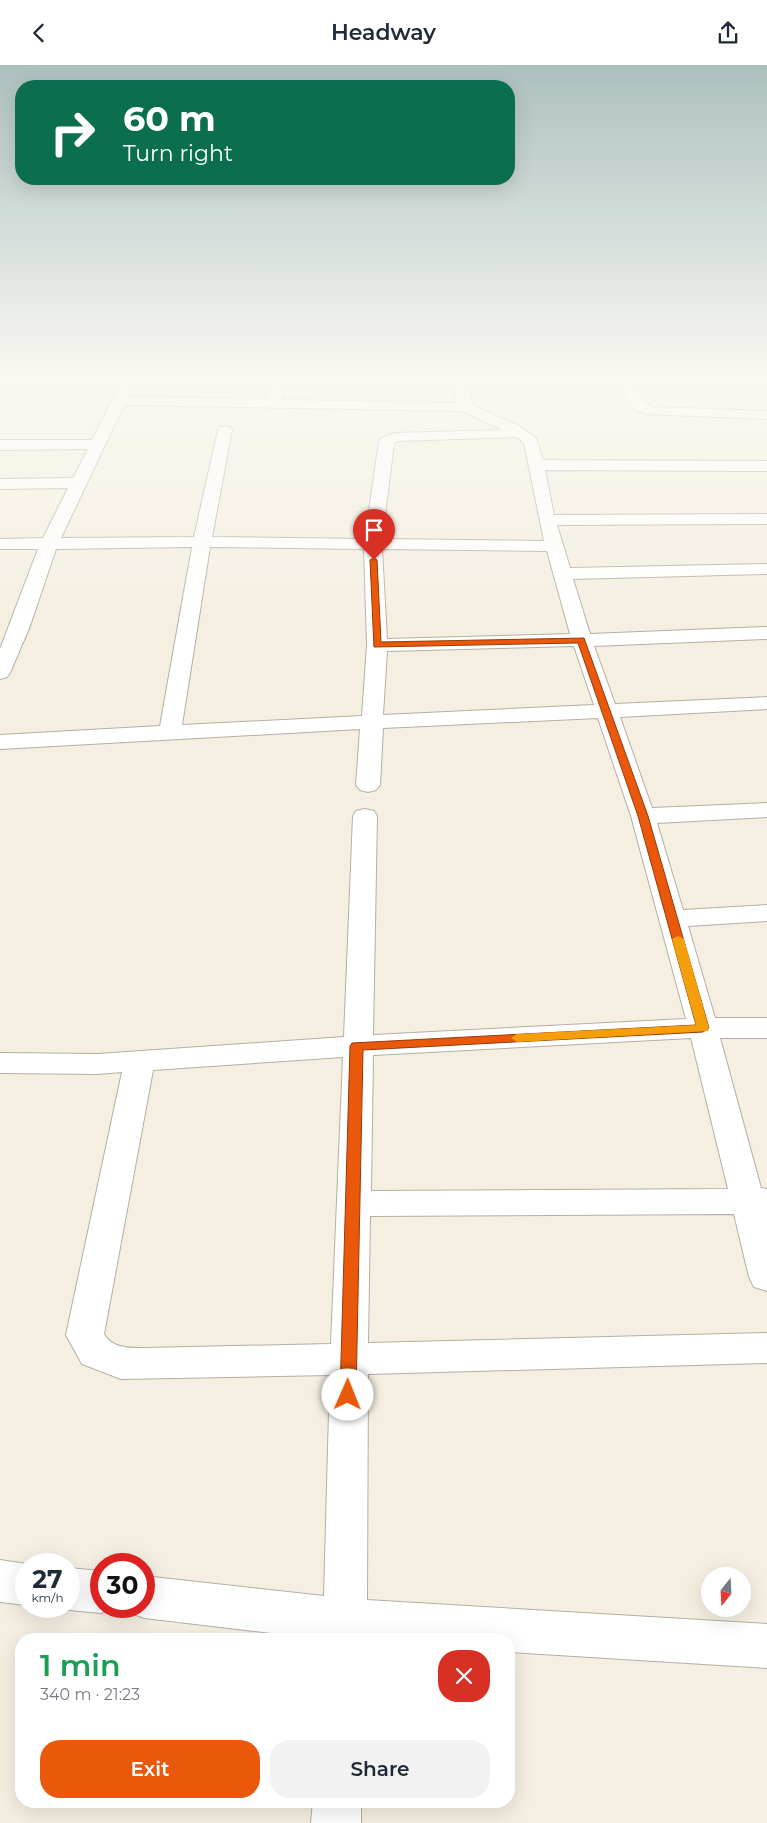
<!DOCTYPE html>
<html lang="en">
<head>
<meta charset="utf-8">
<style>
  :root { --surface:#fff; --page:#f2f2f3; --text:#1f2937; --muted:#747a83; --accent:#ea580c }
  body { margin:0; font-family:Montserrat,sans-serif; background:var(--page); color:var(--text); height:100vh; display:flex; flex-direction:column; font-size:19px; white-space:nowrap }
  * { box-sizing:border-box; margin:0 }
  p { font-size:16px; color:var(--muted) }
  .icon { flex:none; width:28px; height:28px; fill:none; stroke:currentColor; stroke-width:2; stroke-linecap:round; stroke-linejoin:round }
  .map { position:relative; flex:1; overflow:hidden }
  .panel { position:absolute; left:15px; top:1568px; width:500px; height:175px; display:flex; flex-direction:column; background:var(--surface); border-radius:20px; box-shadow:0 5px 20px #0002 }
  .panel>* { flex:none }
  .hud { position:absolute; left:15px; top:15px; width:500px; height:105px; border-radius:20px; box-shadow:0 5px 20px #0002; background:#0b6e4f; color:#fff; overflow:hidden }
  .needle { width:32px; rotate:198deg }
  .controls { position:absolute; left:701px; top:1502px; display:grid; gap:10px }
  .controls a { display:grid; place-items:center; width:50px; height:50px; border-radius:50%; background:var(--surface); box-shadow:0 5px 20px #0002; font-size:25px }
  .speed { position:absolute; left:15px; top:1488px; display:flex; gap:10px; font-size:25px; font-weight:700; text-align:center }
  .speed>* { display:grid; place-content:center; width:65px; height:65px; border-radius:50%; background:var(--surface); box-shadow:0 5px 20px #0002; line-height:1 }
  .speed small { font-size:12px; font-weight:400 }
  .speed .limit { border:8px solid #d22; background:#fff; color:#111 }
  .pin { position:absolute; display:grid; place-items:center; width:42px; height:42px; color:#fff; margin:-51px -21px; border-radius:50% 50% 50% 0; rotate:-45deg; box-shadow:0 0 5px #0007 }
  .pin .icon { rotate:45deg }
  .me { position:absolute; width:55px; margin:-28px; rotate:1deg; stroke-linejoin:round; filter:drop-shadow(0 0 4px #0008) }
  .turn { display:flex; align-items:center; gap:18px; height:105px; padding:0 25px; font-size:22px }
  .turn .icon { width:65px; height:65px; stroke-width:2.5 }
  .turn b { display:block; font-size:35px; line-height:42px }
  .round { display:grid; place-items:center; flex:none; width:52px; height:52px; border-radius:20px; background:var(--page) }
  .overview { display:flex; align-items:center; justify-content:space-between; height:85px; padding:0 25px }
  h1 { font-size:30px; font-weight:600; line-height:38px; color:#1e9e55 }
  .action { display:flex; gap:10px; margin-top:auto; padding:10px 25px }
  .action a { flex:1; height:58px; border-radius:20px; background:var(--accent); color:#fff; font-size:20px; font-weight:600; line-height:58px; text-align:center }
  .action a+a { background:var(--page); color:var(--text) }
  header { display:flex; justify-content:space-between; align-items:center; height:65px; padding:0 25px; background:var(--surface); font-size:22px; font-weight:600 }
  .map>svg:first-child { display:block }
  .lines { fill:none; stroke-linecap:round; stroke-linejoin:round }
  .minor-casing { stroke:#b5afa3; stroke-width:2 }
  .minor { fill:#fff; fill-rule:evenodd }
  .route { fill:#ea580c; stroke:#983908 }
  .slow { fill:#f59e0b }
</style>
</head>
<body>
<header><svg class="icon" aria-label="back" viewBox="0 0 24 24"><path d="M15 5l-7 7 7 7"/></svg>Headway<svg class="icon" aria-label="share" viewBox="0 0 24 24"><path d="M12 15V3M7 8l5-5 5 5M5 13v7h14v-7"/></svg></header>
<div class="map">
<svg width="767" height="1758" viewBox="0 0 767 1758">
  <rect width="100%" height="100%" fill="#f5efe2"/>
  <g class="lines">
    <g class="minor-casing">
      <g id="minor">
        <path d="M123,313H137L128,332L267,334L274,313H288L281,335L457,338L452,313H466L472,340L521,362L536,373L543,395L767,396V406L545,405L554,450L767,449V459L557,460L570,503L767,499V509L573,514L590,569L767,562V574L594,581L615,639L767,632V644L620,652L652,743L767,738V752L657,758L683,845L767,840V856L688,861L715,953H767V973H720L761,1123L767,1124V1226L754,1222L749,1212L734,1149L370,1151L368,1278L767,1268V1298L368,1309L367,1535L767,1559V1603L509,1587V1574H323L144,1553L129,1547L126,1541H144V1511L324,1531L330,1310L121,1314L82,1299L66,1270L122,1007L98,1009L0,1008V988L98,989L344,972L353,751L356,746L365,744L374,746L377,751L373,970L686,954L631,751L598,653L383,663L380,720L376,725L368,727L360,725L356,720L360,664L0,684V670L160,661L192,482L56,484L30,561L10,608L7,612L0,614V584L38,484H0V474L43,473L68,423L0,424V414L73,413L88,384L0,385V375H92ZM124,340L462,346L503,365L395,368L382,373L379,376L365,474L212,472L232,365L230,362H220L218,365L194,472L61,473ZM517,372L524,378L544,476L382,474L394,378L398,376ZM210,482L364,484L367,580L362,651L182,660ZM382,484L547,486L570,569L387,574ZM574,581L594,640L383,650L387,586ZM691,973L728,1124L371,1126L373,990ZM343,992L331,1279L146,1283C130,1283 113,1284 104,1269L153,1005Z"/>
        <path d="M617,313H631C636,325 640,337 653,342L767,346V354L647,349L635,345L622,326Z"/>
        <polygon points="0,1495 27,1499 26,1540 0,1537"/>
        <polygon points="69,1503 101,1506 101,1541 116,1542 101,1548 69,1545 60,1541 69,1541"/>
        <polygon points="313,1736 361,1736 361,1758 311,1758"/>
      </g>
    </g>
    <use href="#minor" class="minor"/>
  </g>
  <linearGradient id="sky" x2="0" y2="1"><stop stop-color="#acc0bf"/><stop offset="0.56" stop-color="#faf8f2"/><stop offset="1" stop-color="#faf8f2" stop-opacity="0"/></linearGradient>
  <rect width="767" height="559" fill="url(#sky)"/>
  <polygon class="route" points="374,493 377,495 381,577 584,573 648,751 709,963 703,967 363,985 356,1330 354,1335 348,1337 342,1335 340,1330 350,981 352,978 696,960 638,751 578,578 374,582 370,495"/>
  <polygon class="slow" points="678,871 684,874 709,963 708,966 517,977 511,973 517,969 696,960 672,874"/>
</svg>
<div class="controls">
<a><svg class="needle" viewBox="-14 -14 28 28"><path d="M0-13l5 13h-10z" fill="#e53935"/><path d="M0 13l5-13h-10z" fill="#747a83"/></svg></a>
</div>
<div class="speed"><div>27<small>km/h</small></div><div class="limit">30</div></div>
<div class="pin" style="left:374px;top:495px;background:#d93025"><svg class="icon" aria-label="arrive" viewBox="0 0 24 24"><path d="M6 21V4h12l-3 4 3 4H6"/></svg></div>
<svg class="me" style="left:348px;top:1330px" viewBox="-20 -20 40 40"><circle r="19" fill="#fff"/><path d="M0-13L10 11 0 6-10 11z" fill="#ea580c"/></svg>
<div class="hud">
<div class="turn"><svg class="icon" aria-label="right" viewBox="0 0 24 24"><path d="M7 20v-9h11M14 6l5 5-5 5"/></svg><div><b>60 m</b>Turn right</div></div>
</div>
<section class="panel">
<div class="overview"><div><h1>1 min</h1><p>340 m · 21:23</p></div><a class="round" style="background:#d93025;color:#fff"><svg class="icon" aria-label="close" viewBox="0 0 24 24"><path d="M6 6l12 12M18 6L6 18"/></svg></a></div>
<div class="action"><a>Exit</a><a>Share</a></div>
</section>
</div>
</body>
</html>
